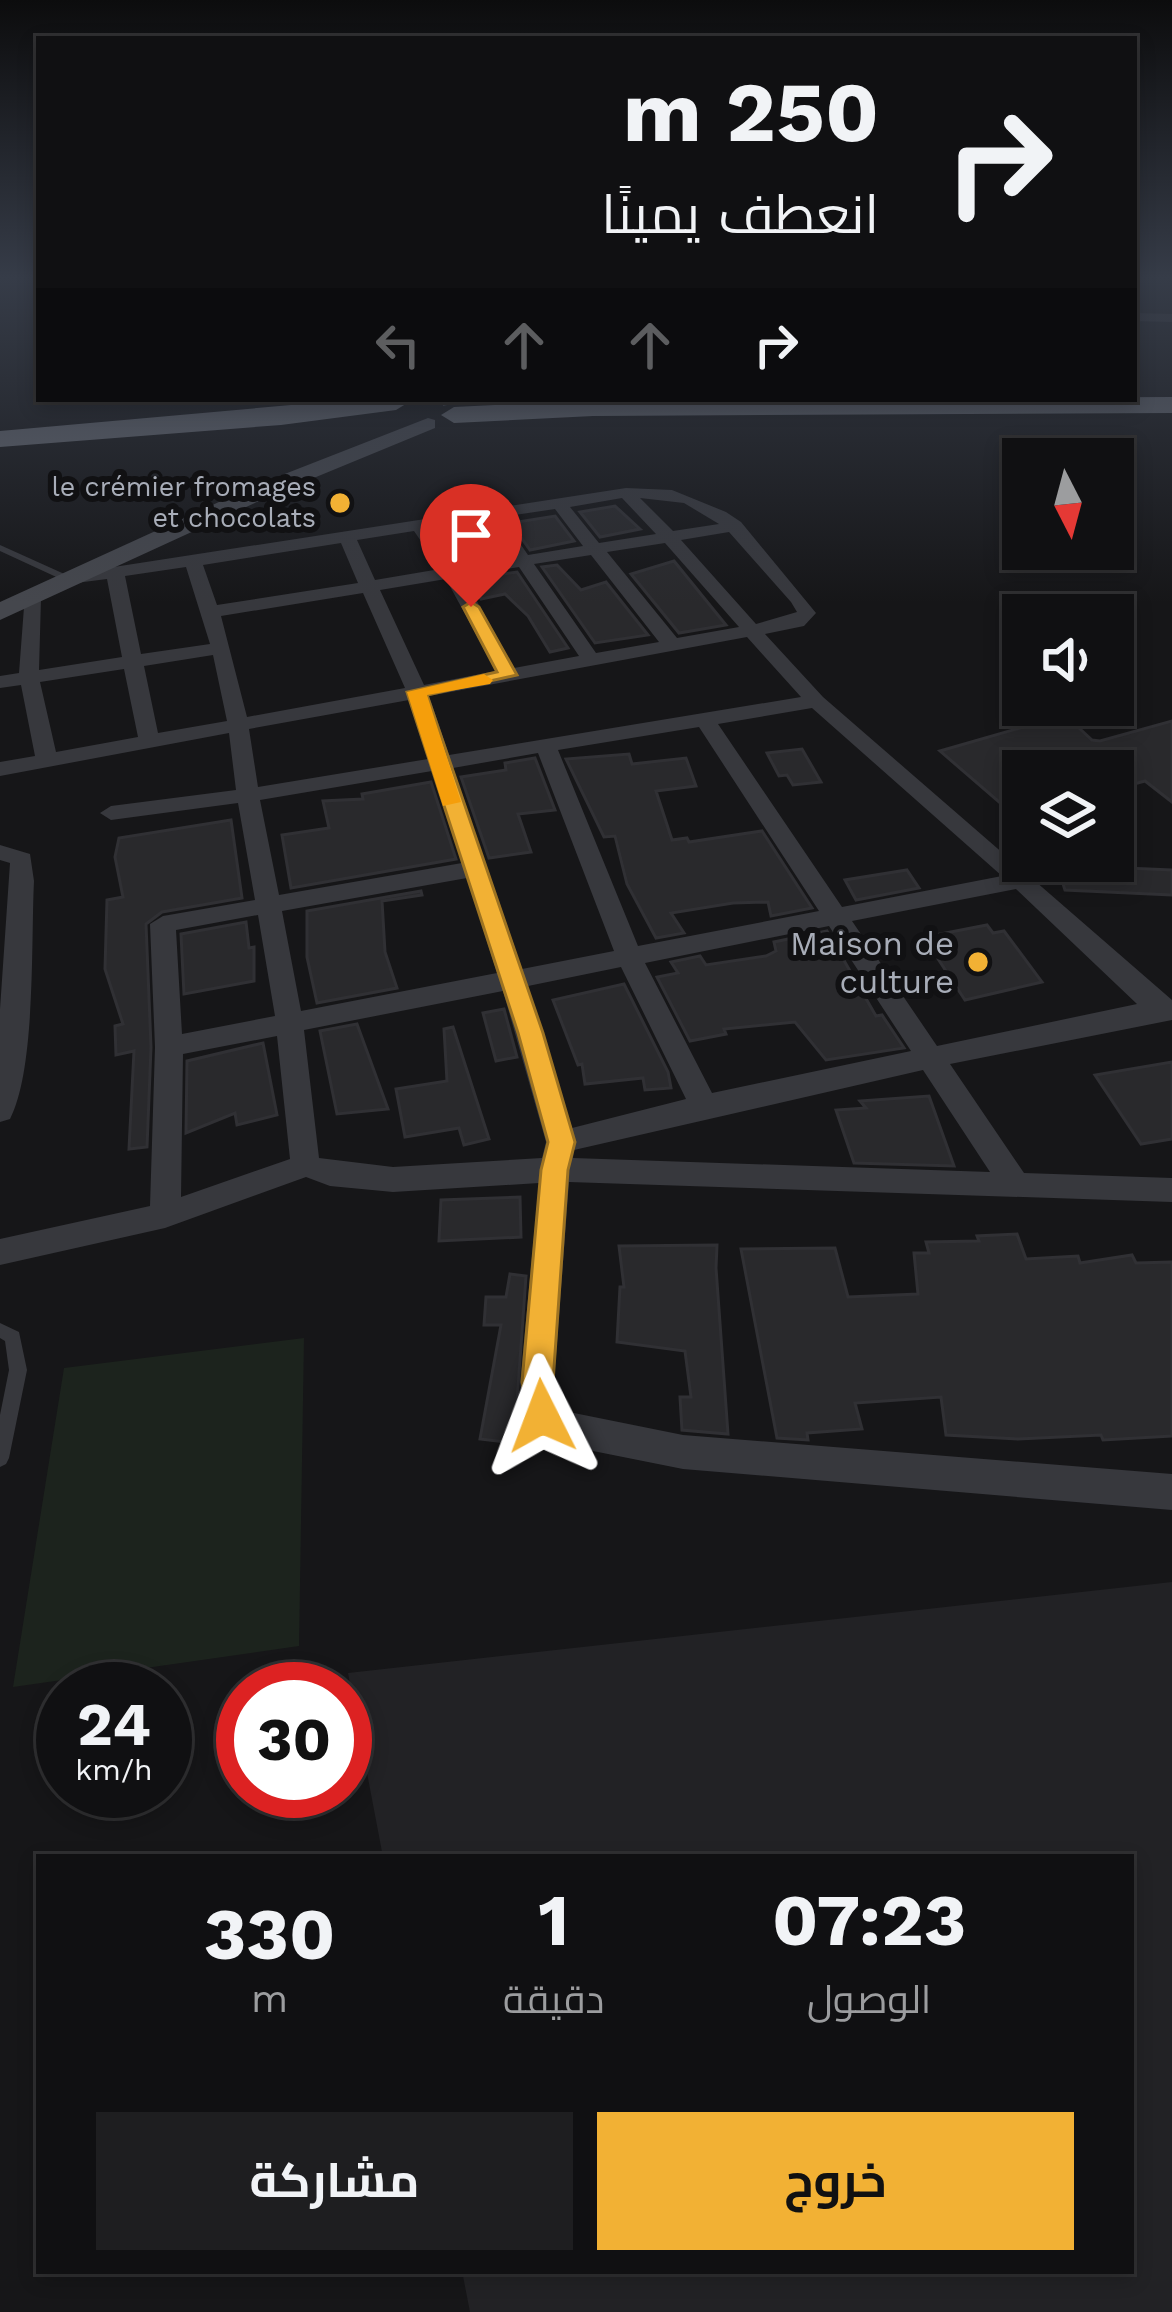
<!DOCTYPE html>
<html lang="ar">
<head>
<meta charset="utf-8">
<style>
  :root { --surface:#101012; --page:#1e1e20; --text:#f1f3f6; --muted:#9c9d9f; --line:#303032; --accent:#f2b134 }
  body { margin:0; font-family:"Work Sans",Cairo,sans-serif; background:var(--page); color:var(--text); direction:rtl; height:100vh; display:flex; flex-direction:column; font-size:45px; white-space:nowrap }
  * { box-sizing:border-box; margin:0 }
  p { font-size:39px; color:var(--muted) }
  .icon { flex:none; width:66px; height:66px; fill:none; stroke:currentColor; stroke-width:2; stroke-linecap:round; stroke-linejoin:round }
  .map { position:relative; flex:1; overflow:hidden; direction:ltr }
  .drawer { position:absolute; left:36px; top:1854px; width:1098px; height:420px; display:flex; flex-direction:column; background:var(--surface); border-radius:0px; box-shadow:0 6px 18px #0003,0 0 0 3px var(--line); direction:rtl }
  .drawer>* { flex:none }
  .top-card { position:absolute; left:36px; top:36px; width:1101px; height:366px; border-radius:0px; box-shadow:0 6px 18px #0003,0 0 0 3px var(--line); direction:rtl; background:#101012; color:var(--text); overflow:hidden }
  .needle { width:78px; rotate:174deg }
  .tools { position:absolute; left:1002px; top:438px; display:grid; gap:24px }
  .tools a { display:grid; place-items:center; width:132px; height:132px; border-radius:0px; background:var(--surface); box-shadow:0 6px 18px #0003,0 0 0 3px var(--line); font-size:60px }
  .speed { position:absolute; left:36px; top:1662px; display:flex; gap:24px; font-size:60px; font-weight:700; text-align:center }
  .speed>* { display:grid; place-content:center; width:156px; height:156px; border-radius:50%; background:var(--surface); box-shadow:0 6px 18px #0003,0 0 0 3px var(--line); line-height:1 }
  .speed small { font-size:30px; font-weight:400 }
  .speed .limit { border:18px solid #d22; background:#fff; color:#111 }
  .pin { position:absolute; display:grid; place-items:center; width:102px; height:102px; color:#fff; margin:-123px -51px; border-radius:50% 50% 50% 0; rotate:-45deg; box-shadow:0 0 12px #0007 }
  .pin .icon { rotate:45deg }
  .me { position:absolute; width:132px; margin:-66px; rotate:357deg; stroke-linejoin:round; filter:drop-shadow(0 0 9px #0008) }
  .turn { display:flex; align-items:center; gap:42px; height:252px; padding:0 60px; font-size:54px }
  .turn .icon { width:156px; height:156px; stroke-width:2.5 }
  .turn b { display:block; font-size:84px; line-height:102px }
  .lanes { display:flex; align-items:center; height:114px; padding:0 60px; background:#0003; justify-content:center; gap:60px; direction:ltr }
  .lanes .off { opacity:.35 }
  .eta { display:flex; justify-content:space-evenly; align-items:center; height:204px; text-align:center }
  .eta b { font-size:72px; font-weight:700; line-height:84px }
  .button { display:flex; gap:24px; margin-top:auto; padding:24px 60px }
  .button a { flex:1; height:138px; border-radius:0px; background:var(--accent); color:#111; font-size:48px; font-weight:700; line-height:138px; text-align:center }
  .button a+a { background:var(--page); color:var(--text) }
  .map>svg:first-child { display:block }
  .built { fill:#222225 }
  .green { fill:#1c231d }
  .building { fill:#29292c; stroke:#303034; stroke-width:3 }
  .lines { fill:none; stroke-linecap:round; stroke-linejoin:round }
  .lane { fill:#37383d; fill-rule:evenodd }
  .street { fill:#37383d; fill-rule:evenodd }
  .secondary { fill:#45474d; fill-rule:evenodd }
  .highway { fill:#63666e; fill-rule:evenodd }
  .route { fill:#f2b134; stroke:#9d7322; stroke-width:3 }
  .slow { fill:#f59e0b }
  .poi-dot { fill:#f2b134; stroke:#111113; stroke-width:4.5 }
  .labels { text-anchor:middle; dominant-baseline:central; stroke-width:12; stroke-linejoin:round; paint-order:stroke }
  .far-poi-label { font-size:27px; fill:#a8adb8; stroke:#111113; text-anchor:end }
  .poi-label { font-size:33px; fill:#a8adb8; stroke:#111113; text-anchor:end }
</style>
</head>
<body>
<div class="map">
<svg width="1172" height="2312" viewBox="0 0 1172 2312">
  <rect width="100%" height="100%" fill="#161618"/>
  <polygon class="built" points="1172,1582 1172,2312 470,2312 462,2271 1131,2271 1131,1857 383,1857 348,1673"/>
  <polygon class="green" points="304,1338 299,1646 13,1687 64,1368"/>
  <g class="building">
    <polygon points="615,506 640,529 600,537 580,512"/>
    <polygon points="555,516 574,541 530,550 511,523"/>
    <polygon points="486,527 504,554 458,561 437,533"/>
    <polygon points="674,561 726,625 679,633 631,574"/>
    <polygon points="557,565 581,590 606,582 648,635 595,643 542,567"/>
    <polygon points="517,572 568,648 550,652 528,616 505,594 481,599 470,579"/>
    <polygon points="1065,715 1092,740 1100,741 1172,721 1172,802 1145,781 1119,788 1113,783 1113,771 1023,771 1023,801 1005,807 940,751"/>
    <polygon points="802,749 821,782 793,785 787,775 779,776 767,753"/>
    <polygon points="629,754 632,764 686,758 696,786 656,791 672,840 687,838 689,842 762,831 812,908 771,916 768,902 733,903 671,913 684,933 656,938 627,884 615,836 604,837 566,759"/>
    <polygon points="535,758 555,810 518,814 531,852 489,858 461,777 506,770 505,763"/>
    <polygon points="431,782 456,859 291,888 282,835 329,828 323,801 363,799 362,794"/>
    <polygon points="231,820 242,898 162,912 146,924 151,1047 147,1147 129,1149 134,1051 116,1055 115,1026 123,1024 105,969 107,900 123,897 115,857 119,838"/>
    <polygon points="1057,865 1172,870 1172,895 1065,890"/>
    <polygon points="907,870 919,888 856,900 845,880"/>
    <polygon points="421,891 422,895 382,901 385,952 397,988 317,1003 307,957 307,911"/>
    <polygon points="246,922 249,948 254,947 254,981 184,994 181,934"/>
    <polygon points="987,925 993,933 1004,931 1042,982 965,1000 929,945 940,943 935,935"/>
    <polygon points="827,931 876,1016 882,1015 904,1048 826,1060 795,1022 724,1029 726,1034 690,1041 657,977 678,973 671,962 700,956 706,965 766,956 776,951 774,942"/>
    <polygon points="624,984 668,1072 671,1088 645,1090 643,1078 585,1084 582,1064 578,1065 553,1000"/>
    <polygon points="504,1009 517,1057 496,1061 483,1013"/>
    <polygon points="357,1024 388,1109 337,1114 320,1031"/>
    <polygon points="453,1027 489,1139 464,1145 459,1128 405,1137 396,1089 447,1081 444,1029"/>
    <polygon points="263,1043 277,1115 237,1125 235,1113 186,1133 187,1061"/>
    <polygon points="1172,1062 1172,1139 1141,1144 1095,1075"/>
    <polygon points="929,1096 954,1166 854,1163 836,1110 866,1108 860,1101"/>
    <polygon points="520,1197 521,1237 439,1241 441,1200"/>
    <polygon points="1017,1234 1026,1259 1078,1256 1080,1263 1132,1255 1136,1263 1172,1262 1172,1436 1103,1440 1101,1435 1018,1439 946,1435 941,1397 855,1403 862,1429 807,1433 808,1440 777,1438 741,1249 835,1248 848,1297 918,1294 914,1253 929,1253 926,1242 979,1241 977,1236"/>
    <polygon points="717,1245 716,1268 728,1434 682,1430 680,1397 691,1397 685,1351 617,1342 620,1287 624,1287 619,1246"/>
    <polygon points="510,1274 526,1276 514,1443 480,1439 501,1325 484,1325 486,1297 506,1297"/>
  </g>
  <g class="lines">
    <g class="lane">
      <polygon points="0,545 71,577 73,579 65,581 0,551"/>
      <polygon points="0,1323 19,1332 27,1370 9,1458 6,1464 0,1467 0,1415 9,1370 5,1341 0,1338"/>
    </g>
    <g class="street">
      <polygon points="1134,313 1172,314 1172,322 1134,321"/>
      <path d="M626,488L672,490L726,512L741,522L816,613L804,626L765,634L823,697L1172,1000V1020L950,1064L1024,1173L1172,1178V1202L569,1182L554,1383L559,1410L683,1435L1172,1474V1510L683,1469L538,1440L524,1416L520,1383L539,1183L393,1192L330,1186L306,1177L165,1228L0,1265V1239L150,1206L155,1047L150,924L163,916L255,900L238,803L111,820L100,813L111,806L236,790L229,733L0,776V762L35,756L21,685L0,688V676L19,673L25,594L41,598L39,670L122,657L107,579L68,584L59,579L62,575ZM622,498L656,534L599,543L570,507ZM640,498L684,503L719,524L673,531ZM555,509L583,546L528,555L502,517ZM487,520L512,557L456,566L429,529ZM414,531L440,569L375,580L357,540ZM729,532L791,602L797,612L756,624L681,540ZM341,543L358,583L217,605L203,565ZM665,543L739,627L677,638L607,552ZM591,555L659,642L596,653L534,564ZM186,567L210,644L141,654L125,576ZM519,567L579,656L514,668L463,576ZM446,579L496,671L424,685L380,590ZM363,593L405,688L247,717L221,616ZM747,637L801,697L449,755L429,696ZM213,655L227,721L158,733L144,666ZM124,669L138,737L56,752L40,682ZM409,700L428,759L258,787L249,729ZM812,708L1002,876L842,907L718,724ZM699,727L819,911L638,946L558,750ZM538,753L614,951L522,969L453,768ZM432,771L462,863L279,895L260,800ZM467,878L497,973L301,1011L282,911ZM1016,889L1137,1004L937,1046L852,921ZM258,915L275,1016L182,1034L176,930ZM829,926L911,1051L712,1093L645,963ZM621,967L686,1099L572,1128L528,986ZM503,991L546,1142L542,1158L393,1167L319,1158L304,1030ZM277,1036L290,1159L181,1197L183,1054ZM923,1070L990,1172L573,1158L574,1150Z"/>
      <path d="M0,845L30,854L34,881C31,941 36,1069 10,1119L0,1122V1009L10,863L0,860Z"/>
    </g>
    <g class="secondary">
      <polygon points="442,399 471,399 443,406"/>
      <polygon points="428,418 435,420 435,428 270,496 0,620 0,602 254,486"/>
    </g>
    <g class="highway">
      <polygon points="1172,397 1172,413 593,416 454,423 441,415 454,407 593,400"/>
      <polygon points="359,399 409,402 396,410 281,425 0,447 0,431"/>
    </g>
  </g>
  <linearGradient id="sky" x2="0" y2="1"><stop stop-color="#0c0c0d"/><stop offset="0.46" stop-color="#363c48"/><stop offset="1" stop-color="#363c48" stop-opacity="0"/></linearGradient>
  <rect width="1172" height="603" fill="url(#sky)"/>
  <polygon class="route" points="471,602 479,607 517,675 427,695 543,1033 575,1142 568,1170 553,1382 558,1416 553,1427 542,1431 531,1427 522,1382 541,1170 548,1142 518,1033 407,692 497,672 463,607"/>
  <polygon class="slow" points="484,674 493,680 490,684 427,695 461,802 443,806 407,692"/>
  <g class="poi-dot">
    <circle cx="340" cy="503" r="12"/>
    <circle cx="978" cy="962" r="12"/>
  </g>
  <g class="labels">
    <g class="far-poi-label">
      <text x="316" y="487">le crémier fromages<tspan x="316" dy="31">et chocolats</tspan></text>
    </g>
    <g class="poi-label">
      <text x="954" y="943">Maison de<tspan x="954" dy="38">culture</tspan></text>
    </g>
  </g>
</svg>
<div class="tools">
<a><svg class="needle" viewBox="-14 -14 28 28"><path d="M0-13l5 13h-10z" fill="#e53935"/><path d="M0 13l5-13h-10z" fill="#9c9d9f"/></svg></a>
<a><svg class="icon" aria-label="sound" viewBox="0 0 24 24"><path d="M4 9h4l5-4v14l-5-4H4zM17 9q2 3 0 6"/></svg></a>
<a><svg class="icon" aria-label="layers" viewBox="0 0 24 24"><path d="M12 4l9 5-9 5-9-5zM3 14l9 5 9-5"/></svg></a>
</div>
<div class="speed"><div>24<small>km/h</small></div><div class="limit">30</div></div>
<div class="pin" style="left:471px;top:607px;background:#d93025"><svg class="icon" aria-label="arrive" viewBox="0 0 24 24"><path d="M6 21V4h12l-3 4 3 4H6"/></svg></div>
<svg class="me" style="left:542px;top:1416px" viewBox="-20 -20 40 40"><path d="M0-17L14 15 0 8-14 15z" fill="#f2b134" stroke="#fff" stroke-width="4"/></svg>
<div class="top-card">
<div class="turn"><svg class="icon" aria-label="right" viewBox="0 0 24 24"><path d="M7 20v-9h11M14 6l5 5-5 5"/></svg><div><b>250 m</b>انعطف يمينًا</div></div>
<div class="lanes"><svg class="icon off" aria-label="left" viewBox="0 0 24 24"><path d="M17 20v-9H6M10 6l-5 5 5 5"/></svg><svg class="icon off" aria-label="ahead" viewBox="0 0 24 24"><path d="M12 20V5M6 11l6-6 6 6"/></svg><svg class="icon off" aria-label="ahead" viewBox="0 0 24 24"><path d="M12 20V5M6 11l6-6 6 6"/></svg><svg class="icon" aria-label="right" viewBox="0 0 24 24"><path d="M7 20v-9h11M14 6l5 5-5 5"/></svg></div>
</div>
<section class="drawer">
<div class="eta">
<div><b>07:23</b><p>الوصول</p></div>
<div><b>1</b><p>دقيقة</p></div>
<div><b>330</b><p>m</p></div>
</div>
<div class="button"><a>خروج</a><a>مشاركة</a></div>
</section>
</div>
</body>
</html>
